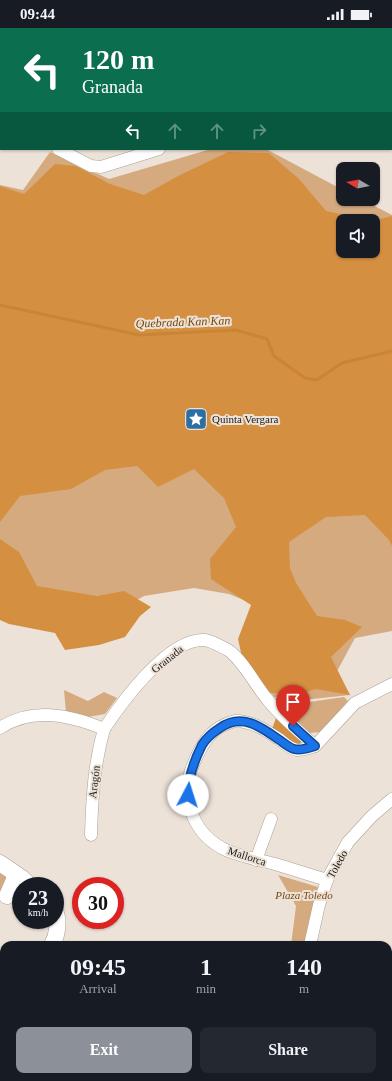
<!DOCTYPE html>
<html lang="en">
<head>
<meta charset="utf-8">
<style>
  :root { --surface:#171b24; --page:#242831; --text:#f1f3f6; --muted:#9ea1a6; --accent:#8c9099 }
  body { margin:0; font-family:"Times New Roman",serif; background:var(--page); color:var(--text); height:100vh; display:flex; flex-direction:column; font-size:15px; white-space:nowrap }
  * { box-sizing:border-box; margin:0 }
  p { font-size:13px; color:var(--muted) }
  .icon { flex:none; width:22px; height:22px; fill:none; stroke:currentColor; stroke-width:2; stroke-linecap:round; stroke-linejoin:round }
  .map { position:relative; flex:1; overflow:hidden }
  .details { position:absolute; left:0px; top:913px; width:392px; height:140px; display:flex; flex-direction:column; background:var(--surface); border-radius:12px 12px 0 0; box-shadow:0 1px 3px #0004 }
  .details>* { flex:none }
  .guide { position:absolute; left:0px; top:0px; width:392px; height:122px; box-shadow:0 1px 3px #0004; background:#0b6e4f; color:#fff; overflow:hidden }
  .needle { width:26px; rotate:280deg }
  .tools { position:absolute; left:336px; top:134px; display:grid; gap:8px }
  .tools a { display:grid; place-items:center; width:44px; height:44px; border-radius:8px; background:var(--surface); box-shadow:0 1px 3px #0004; font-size:20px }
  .speed { position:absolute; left:12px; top:849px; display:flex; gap:8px; font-size:20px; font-weight:700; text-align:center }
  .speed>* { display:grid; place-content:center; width:52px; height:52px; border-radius:50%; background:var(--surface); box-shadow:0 1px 3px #0004; line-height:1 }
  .speed small { font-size:10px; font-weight:400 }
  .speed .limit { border:6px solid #d22; background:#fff; color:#111 }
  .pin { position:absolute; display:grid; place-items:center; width:34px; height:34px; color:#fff; margin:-41px -17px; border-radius:50% 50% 50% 0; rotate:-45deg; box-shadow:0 0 4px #0007 }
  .pin .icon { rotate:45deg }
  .me { position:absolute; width:44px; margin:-22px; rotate:5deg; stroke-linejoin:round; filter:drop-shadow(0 0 3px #0008) }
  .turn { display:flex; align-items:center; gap:14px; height:84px; padding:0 16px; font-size:18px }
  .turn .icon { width:52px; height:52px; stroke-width:2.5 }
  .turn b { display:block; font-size:28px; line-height:34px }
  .lanes { display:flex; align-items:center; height:38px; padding:0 16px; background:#0003; justify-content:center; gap:20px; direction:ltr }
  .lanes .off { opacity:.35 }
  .eta { display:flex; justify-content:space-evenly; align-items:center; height:68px; text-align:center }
  .eta b { font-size:24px; font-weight:700; line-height:28px }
  .cta { display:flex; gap:8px; margin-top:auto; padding:8px 16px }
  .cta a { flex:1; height:46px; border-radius:8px; background:var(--accent); color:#fff; font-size:16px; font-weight:700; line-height:46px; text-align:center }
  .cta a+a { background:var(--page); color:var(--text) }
  .status { display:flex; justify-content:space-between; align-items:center; height:28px; padding:0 20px; background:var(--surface); direction:ltr }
  .status svg { height:11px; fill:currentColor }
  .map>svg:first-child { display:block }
  .green { fill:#d5aa7f; fill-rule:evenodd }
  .forest { fill:#d58f41 }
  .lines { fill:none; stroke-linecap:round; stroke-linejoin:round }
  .stream { stroke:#ca8435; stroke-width:3 }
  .minor-casing { stroke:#aba197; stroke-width:13 }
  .tertiary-casing { stroke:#aba197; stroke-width:17 }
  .minor { stroke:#fff; stroke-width:12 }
  .tertiary { stroke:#fff; stroke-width:16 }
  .route-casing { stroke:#114b97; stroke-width:10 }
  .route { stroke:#1a73e8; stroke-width:7 }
  .labels { text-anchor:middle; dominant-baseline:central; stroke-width:4; stroke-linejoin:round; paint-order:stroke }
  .poi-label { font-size:11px; fill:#1b1814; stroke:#ede2d8; text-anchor:start }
  .street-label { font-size:11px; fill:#1b1814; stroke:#ede2d8 }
  .park-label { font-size:11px; font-style:italic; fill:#78490f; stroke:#ede2d8 }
  .water-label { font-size:12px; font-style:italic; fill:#744609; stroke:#ede2d8 }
</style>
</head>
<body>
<div class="status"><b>09:44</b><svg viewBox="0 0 49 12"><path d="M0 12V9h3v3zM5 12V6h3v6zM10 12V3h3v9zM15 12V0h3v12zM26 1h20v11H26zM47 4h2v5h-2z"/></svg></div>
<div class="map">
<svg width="392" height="1053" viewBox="0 0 392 1053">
  <rect width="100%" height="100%" fill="#ede2d8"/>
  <g class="green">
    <polygon points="120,0 229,0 228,1"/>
    <path d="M211,121H266L343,162V171H361L392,187V603L355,610L336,645L350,667L312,671L274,669L243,625L256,577L229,566L194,560L144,568L110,587L0,566V157L23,162L50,124L109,151ZM343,193H373V223H343Z"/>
    <polygon points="64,662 88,673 104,664 117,670 105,686 88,689 66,684"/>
    <polygon points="344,669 348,673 321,704 309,705 272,673 302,675"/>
    <polygon points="0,840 8,847 0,866"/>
    <polygon points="278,847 318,859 306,917 291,917 296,878"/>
  </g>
  <g class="forest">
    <polygon points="228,124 269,125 299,151 326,183 372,193 343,193 343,223 373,223 373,193 392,188 392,518 389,512 365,487 326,489 289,514 290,540 296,555 317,588 345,592 362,599 331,629 350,667 316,661 299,666 270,665 244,638 238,611 251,577 211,551 210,531 236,499 224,470 194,441 158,459 137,438 105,442 71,461 20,468 0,494 0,158 24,166 55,136 76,138 110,156 144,167 178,148"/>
    <polygon points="0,511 19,524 37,558 97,568 124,563 151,579 140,588 125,609 99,617 65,622 55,605 9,596 0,592"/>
    <polygon points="276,690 301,713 301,718 298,718 272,701"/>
  </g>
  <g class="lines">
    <polyline class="stream" points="0,277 139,307 236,302 267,311 274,328 305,350 317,352 342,335 392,323"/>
    <g class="minor-casing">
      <g id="minor">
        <polyline points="232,1 233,0"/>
        <polyline points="0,32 1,31"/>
        <polyline points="391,75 392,75"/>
        <polyline points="0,91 1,91"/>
        <polyline points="58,121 91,138 101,139 159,121"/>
        <path d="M0,700C32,678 71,687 104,701C122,674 169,609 205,612C212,613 222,619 228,622C242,631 256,658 267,671C281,689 299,703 315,718L355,675L392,656"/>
        <path d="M315,718C309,720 303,722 297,722C290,721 284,715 279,711C268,704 257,696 244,694C241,693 238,692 235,693C211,699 202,715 193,737C179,771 194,808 228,823C243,829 259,832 275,836C292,841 310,847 327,852"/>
        <path d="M91,807C92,771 94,736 104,701"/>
        <polyline points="256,832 271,791"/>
        <polyline points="310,917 319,877 327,852 348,814 372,788 392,771"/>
        <polyline points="388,1045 392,1044"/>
        <polyline points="131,1049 133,1053"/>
        <polyline points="232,1049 234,1053"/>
      </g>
    </g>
    <g class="tertiary-casing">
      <g id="tertiary">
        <polyline points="0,835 22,850 30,858"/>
        <polyline points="7,868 14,852 14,845"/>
        <path d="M52,917C57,908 60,893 55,883"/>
        <polyline points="388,941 392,941"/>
        <polyline points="0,956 4,954"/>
        <polyline points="53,1053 56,1049"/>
      </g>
    </g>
    <use href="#minor" class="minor"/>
    <use href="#tertiary" class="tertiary"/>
  </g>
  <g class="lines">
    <g class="route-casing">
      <path id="route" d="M188,767C188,749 194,733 202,717C207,709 212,705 220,700C241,685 260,698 278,711C283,714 288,719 294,721C301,723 308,720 315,718L293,698"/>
    </g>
    <use href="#route" class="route"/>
  </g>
  <defs>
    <g id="sight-square" transform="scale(1.15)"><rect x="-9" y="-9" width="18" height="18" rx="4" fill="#2b6fa4" stroke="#ede2d8"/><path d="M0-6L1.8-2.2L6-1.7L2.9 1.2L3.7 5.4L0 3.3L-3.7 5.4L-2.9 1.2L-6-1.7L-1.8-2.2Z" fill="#fff"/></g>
  </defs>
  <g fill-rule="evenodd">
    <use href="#sight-square" x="196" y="391"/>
  </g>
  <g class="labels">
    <g class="poi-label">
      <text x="212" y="391">Quinta Vergara</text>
    </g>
    <g class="street-label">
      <text transform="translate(167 631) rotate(-39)">Granada</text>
      <text transform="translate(94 754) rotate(-83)">Aragón</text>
      <text transform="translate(247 828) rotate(18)">Mallorca</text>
      <text transform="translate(337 836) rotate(-61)">Toledo</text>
    </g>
    <g class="park-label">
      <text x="304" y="867">Plaza Toledo</text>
    </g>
    <g class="water-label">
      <text transform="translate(183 294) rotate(-2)">Quebrada Kan Kan</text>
    </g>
  </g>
</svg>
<div class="tools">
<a><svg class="needle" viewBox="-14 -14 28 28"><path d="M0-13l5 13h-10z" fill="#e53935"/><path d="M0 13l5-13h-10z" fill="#9ea1a6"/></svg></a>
<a><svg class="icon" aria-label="sound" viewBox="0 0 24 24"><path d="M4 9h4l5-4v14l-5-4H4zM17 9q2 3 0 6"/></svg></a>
</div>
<div class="speed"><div>23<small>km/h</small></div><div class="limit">30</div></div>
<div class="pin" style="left:293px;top:698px;background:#d93025"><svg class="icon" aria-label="arrive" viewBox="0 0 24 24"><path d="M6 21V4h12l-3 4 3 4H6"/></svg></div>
<svg class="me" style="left:188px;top:767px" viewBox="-20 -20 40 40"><circle r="19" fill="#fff"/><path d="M0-13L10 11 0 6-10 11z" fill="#1a73e8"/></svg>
<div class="guide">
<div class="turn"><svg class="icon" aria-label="left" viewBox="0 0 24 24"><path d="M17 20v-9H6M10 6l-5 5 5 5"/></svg><div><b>120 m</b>Granada</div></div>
<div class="lanes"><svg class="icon" aria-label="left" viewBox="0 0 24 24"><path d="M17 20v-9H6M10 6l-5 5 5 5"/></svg><svg class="icon off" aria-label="ahead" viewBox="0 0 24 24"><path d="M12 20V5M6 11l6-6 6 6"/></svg><svg class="icon off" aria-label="ahead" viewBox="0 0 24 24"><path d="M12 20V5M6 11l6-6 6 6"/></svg><svg class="icon off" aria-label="right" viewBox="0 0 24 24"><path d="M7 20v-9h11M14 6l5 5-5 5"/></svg></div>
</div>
<section class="details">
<div class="eta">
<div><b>09:45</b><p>Arrival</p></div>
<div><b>1</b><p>min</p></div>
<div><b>140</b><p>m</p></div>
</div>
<div class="cta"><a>Exit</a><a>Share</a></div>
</section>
</div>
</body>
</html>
